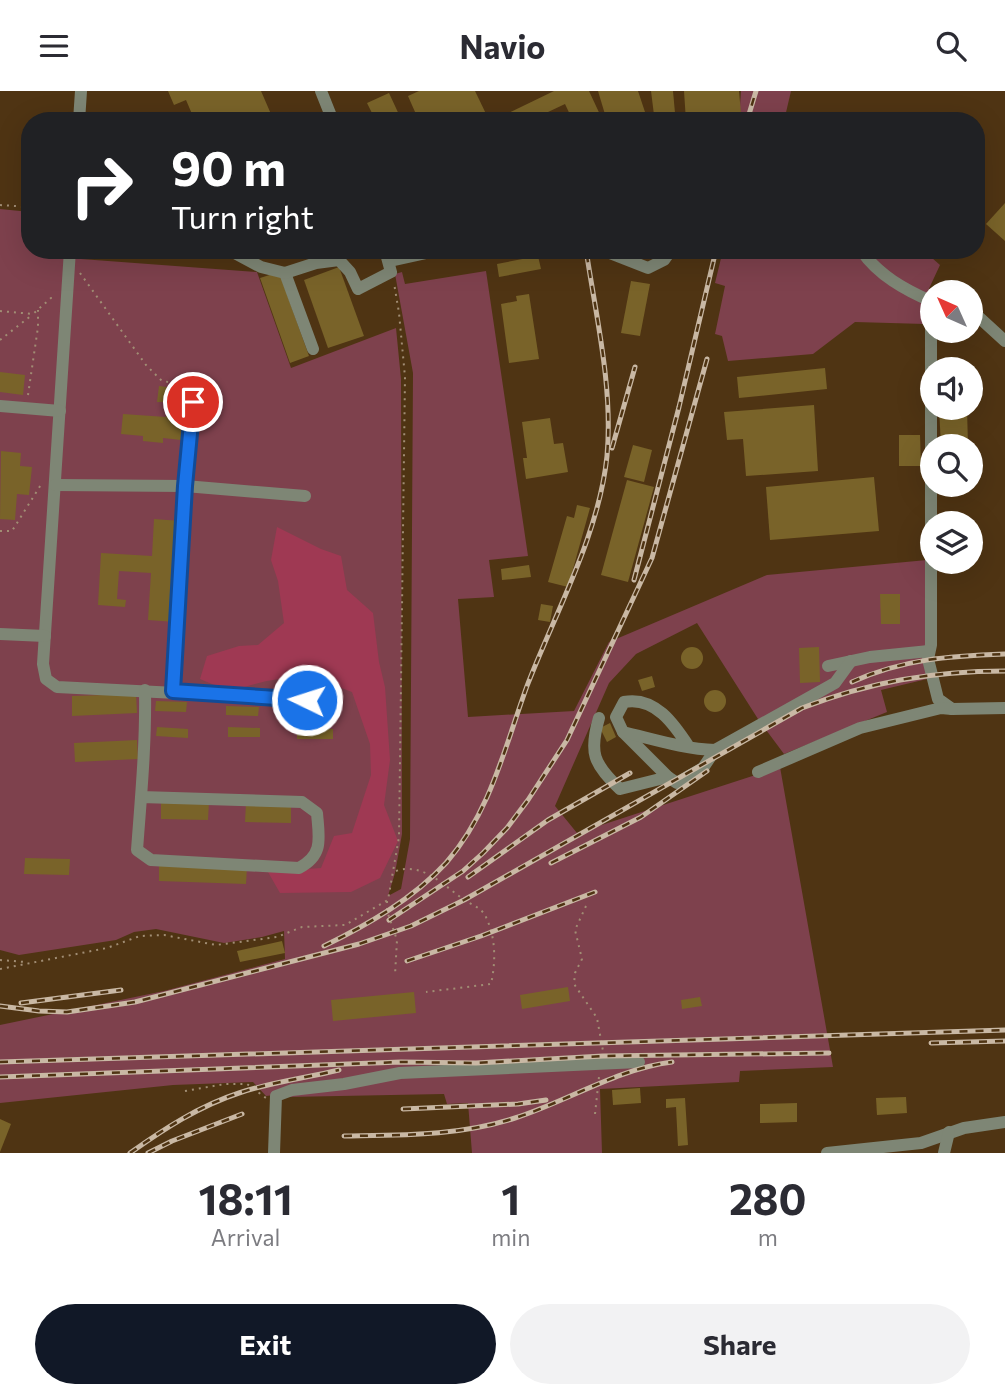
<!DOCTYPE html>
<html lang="en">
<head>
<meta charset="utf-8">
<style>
  :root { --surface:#fff; --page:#f2f2f3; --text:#2b2b33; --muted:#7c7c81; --accent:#111827 }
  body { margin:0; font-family:Commissioner,sans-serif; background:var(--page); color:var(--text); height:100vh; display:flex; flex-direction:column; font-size:26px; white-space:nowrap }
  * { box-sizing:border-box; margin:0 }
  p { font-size:23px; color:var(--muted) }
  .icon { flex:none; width:38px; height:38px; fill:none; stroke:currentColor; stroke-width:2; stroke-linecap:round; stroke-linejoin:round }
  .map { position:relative; height:1062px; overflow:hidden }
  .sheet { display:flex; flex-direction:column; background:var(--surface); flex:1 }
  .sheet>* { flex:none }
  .banner { position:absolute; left:21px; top:21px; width:964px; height:147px; border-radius:28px; box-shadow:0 7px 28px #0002; background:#202124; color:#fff; overflow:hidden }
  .needle { width:46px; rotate:315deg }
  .controls { position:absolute; left:920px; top:189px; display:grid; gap:14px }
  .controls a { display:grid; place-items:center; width:63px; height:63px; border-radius:50%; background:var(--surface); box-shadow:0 7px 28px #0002; font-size:35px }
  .pin { position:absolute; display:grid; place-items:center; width:60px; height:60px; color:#fff; margin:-30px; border:4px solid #fff; border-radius:50%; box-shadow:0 2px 7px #0007 }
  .me { position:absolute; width:77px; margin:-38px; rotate:274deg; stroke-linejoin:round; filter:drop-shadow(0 0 5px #0008) }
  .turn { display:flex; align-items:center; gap:24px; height:147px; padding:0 35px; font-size:32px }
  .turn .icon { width:91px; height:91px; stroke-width:2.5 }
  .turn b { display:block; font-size:49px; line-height:60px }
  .eta { display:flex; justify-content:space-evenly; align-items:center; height:119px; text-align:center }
  .eta b { font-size:42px; font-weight:700; line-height:49px }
  .button { display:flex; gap:14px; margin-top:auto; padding:14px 35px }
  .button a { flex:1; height:80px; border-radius:42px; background:var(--accent); color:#fff; font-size:28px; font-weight:700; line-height:80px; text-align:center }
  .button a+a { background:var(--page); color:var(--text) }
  header { display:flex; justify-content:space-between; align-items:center; height:91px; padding:0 35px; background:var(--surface); font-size:32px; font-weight:700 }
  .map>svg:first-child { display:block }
  .green { fill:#7e414d }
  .forest { fill:#9f3953 }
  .building { fill:#796329 }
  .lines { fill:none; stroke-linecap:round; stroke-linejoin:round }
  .path { stroke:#a18d74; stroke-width:2; stroke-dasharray:2 5; stroke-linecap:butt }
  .minor { stroke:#7e8675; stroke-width:12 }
  .rail-casing { stroke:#c9b8a4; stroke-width:5 }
  .rail { stroke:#4f3413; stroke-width:2.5; stroke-dasharray:8; stroke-linecap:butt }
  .route-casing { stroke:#114b97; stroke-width:18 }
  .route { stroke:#1a73e8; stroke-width:12 }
</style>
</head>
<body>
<header><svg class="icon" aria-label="menu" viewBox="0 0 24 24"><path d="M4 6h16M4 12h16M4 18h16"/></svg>Navio<svg class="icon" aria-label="search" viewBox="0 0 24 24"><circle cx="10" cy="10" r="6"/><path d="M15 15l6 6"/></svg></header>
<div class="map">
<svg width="1005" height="1062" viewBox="0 0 1005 1062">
  <rect width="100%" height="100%" fill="#4f3413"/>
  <g class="green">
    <polygon points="741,0 791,0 784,30 739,30"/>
    <polygon points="0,118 30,121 30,159 63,159 63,166 81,168 257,181 291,277 396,237 401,288 402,743 395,782 388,805 401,798 410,748 413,282 395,183 402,181 405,193 486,180 528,465 489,469 494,506 458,508 468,626 574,620 609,551 767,484 927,469 925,553 927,588 881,599 887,621 784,663 758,628 697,532 636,563 609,592 555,715 577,742 780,676 833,976 740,980 739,991 600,998 602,1062 472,1062 468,1012 447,1013 444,1003 287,1006 283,1003 266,1005 253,991 173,994 0,1012 0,934 164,900 285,868 284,840 262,846 224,852 156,838 134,841 116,849 19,864 0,859"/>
    <polygon points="723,159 923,159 940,174 926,204 925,233 855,231 813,263 728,270 722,245 715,243 725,195 715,192"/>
  </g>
  <path class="forest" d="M277,436L321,458L341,465L347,499L373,522L379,571L385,596L390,669L384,714L398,750L380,787L351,801L280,802L268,781L321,777L334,745L352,742L371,684L370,653L352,601C340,597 327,589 315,587C287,584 256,591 231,601L200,588L207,565L239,555L258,554L284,532L278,490L271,469Z"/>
  <g class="building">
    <polygon points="168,0 261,0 274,30 195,30 186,9 174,14"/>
    <polygon points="419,0 475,0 489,29 419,30 408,5"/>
    <polygon points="554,0 589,0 603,30 573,30 565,13 529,30 492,30"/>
    <polygon points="598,0 638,0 648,30 607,30"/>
    <polygon points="651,0 673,0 675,22 654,24"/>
    <polygon points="684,0 739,0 741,22 728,23 729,30 686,30"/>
    <polygon points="389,2 402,30 371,30 368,24 372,22 367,12"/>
    <polygon points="1005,112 1005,150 986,133"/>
    <polygon points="538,165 541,178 499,186 497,173"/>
    <polygon points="339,176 364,245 328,257 304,189"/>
    <polygon points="279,181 309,265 290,272 260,187"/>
    <polygon points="631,190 650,193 640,245 621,242"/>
    <polygon points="529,203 539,268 509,272 501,213 517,210 516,205"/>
    <polygon points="825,277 827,298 739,307 737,286"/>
    <polygon points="0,281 25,284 23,304 0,301"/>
    <polygon points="159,295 183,298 182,316 184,316 181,349 163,347 163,352 143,350 143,345 121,343 123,323 166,326 167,311 157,311"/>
    <polygon points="814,314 818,380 746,385 743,348 727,349 724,321"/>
    <polygon points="939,317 967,317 968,355 941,355"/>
    <polygon points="550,327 554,353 563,352 568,381 526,388 523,367 527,367 522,331"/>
    <polygon points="899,344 920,344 921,375 899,375"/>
    <polygon points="633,354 652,359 644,391 624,386"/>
    <polygon points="1,360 21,362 20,375 32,376 29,404 17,403 15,429 0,428"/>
    <polygon points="874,386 879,440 770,449 766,396"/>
    <polygon points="627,389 654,396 628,491 601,484"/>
    <polygon points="577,414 590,417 568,496 548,491 567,425 574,427"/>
    <polygon points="154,428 181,430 175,531 148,529 151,482 119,480 117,508 126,509 125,516 98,514 101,462 152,465"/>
    <polygon points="529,474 531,486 502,489 501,478"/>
    <polygon points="880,503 900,503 900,533 881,533"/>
    <polygon points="541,513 553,515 550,531 538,529"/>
    <circle cx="692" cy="567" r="11"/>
    <polygon points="819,556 820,591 800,592 799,557"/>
    <polygon points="652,585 655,596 642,600 638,589"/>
    <circle cx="715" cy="610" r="11"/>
    <polygon points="136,603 137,622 72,625 72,605"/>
    <polygon points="156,610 187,611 186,621 155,620"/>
    <polygon points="226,615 259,616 258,625 226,624"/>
    <polygon points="299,618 332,618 332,629 298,628"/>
    <polygon points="610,632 616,646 607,651 600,637"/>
    <polygon points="157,636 188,638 188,647 156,645"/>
    <polygon points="228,636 260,637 260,646 228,646"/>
    <rect x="297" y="638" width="36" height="10"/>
    <polygon points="137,649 138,668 75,671 74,652"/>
    <polygon points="161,709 209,711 208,729 161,728"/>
    <polygon points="246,712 291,713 291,732 245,731"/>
    <polygon points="25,767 70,768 69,784 24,783"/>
    <polygon points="159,771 247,776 246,793 159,790"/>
    <polygon points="282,850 285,862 240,871 237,860"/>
    <polygon points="568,896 570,910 522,918 520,904"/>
    <polygon points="414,901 416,922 333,930 331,909"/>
    <polygon points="700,906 702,915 682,918 681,909"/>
    <polygon points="640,997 641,1012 613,1014 612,999"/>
    <polygon points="906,1006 907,1022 877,1024 876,1007"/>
    <polygon points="685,1007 688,1054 678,1055 676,1016 666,1017 666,1008"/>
    <polygon points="797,1012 797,1031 760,1032 760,1013"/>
    <polygon points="0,1028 11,1033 0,1061"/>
  </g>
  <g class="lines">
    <g class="path">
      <polyline points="0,114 30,116"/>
      <polyline points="829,159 837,162 849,160"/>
      <polyline points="80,182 146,274 162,290 182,293 196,300"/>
      <polyline points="0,220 33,223 51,207 56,207"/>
      <polyline points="0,249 32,224"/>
      <polyline points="28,304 38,236 38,219"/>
      <polyline points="0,440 12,440 42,392"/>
      <path d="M396,780C423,771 443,794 463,808C470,813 480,816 485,824C496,846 496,870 491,893L426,901"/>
      <polyline points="387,810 387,820 397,849 395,884"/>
      <polyline points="586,815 575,839 582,868 575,882 574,893 597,927 603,960"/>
      <polyline points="0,869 25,871"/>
      <polyline points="0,878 107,857 140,845 164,844 216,854 277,846 302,836 345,834 388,809 399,746 405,286 399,222 394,192"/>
      <polyline points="185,1000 225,993 247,993 266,1007"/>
      <polyline points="595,1023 599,986"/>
    </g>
    <g class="minor">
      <polyline points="321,0 333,30"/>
      <polyline points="79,30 81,0"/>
      <polyline points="70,159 43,573 46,588 57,596 334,610"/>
      <polyline points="229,159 261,176 285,182 313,258"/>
      <polyline points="602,159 648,177 664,169 671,159"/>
      <path d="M861,159C878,184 905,199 933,211"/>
      <polyline points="390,170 440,159"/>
      <polyline points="285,182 316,172 339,169 350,181 358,198 391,181 385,159"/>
      <polyline points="933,217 931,232 931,554 928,568 938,608 952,618 1005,617"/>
      <polyline points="971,219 1005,250"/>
      <polyline points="0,315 60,320"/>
      <polyline points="55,394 185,395 305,405"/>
      <polyline points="0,543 45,545"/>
      <polyline points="828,575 870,566 929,560"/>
      <polyline points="173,600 185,395 193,311"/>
      <path d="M599,627C589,661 593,673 620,698L668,686L677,692L703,677L715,659"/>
      <polyline points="623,641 668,686"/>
      <path d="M689,656C674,633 655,605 624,611L616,626L623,641C653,648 684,658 715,659L835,592L851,570"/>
      <polyline points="758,681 860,637 941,617 952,618"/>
      <path d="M141,706L302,711L317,722C319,747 324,764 299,777L151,769L137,759C141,705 146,653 145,599"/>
      <polyline points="274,1062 276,1005 292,999 344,993 400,982 639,971"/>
      <polyline points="827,1062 921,1052 964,1037 1005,1031"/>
      <polyline points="944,1062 949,1041"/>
    </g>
    <g class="rail-casing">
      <g id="rail">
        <polyline points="747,30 756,0"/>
        <polyline points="612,357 635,276"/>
        <polyline points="634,489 679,316 716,159"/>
        <path d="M852,591C903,568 949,565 1005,563"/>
        <polyline points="551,772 641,726 707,680"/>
        <polyline points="468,786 548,729 630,682"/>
        <polyline points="389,829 463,780 483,762 507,737 528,709 567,649 652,467 707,268"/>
        <path d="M324,855C367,834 413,808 446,772C491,720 504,658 527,595C555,522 599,444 607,365C613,298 597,230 587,165"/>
        <polyline points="407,870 481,845 595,801"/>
        <polyline points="21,912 121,899"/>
        <path d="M0,915L39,920L67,921L135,911L359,853L411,835L464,809L802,617C869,591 933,580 1005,580"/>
        <polyline points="931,952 1005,950"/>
        <polyline points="0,971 1005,939"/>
        <polyline points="0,986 401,971 476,972 603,965 829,962"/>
        <polyline points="403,1018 518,1013 546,1009"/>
        <path d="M344,1045C401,1044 460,1045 515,1027C568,1010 617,978 672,971"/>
        <path d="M130,1062C164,1038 199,1015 239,1002C271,991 306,987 339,979"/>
        <polyline points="148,1062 172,1050 242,1023"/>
      </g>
    </g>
    <use href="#rail" class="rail"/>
  </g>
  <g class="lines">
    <g class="route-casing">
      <polyline id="route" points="193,311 185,395 173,600 307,609"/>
    </g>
    <use href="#route" class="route"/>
  </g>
</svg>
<div class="controls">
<a><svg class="needle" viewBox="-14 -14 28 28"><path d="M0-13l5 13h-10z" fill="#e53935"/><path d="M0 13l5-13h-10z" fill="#7c7c81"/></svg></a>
<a><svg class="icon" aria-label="sound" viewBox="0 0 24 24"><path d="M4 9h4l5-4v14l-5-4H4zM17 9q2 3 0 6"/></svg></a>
<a><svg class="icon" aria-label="search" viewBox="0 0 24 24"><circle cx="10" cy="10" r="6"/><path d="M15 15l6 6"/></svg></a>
<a><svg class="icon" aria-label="layers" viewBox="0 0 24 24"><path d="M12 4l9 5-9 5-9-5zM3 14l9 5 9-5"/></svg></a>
</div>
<div class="pin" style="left:193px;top:311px;background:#d93025"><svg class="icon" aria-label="arrive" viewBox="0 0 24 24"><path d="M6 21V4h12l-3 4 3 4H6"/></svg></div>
<svg class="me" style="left:307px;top:609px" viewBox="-20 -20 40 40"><circle r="17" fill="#1a73e8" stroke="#fff" stroke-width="3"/><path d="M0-11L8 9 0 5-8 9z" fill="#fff"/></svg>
<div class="banner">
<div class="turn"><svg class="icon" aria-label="right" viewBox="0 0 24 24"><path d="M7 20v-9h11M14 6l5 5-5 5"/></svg><div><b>90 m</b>Turn right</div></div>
</div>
</div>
<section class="sheet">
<div class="eta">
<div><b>18:11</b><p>Arrival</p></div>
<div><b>1</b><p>min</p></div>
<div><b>280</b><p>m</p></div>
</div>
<div class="button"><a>Exit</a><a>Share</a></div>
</section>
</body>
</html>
